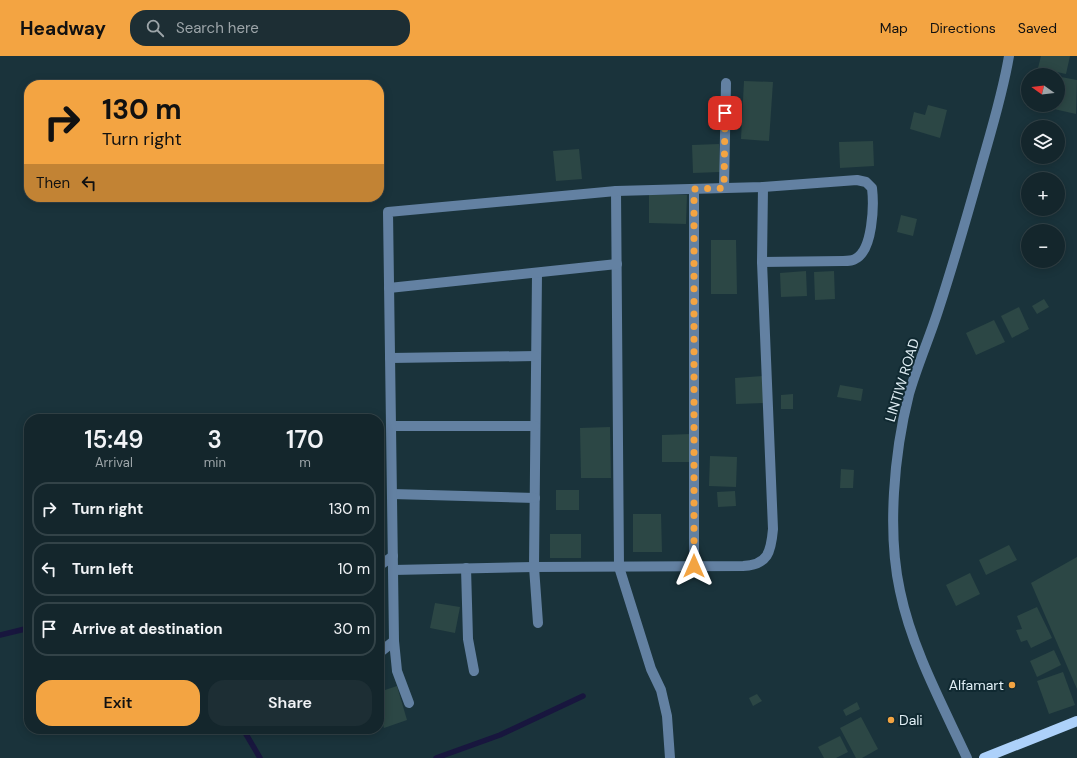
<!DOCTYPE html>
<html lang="en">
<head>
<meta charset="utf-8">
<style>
  :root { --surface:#14262c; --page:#1d2e34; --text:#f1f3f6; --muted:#9da5a9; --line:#334348; --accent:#f3a442 }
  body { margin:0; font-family:"DM Sans",sans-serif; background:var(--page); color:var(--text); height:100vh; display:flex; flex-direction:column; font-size:15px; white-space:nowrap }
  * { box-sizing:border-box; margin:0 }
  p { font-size:13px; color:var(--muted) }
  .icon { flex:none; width:22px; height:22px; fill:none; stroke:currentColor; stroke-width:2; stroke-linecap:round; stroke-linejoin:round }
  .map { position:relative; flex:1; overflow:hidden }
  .side { position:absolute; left:24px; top:358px; width:360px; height:320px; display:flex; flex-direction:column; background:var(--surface); border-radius:16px; box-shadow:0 2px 10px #0003,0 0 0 1px var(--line) }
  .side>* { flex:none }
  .banner { position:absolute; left:24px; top:24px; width:360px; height:122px; border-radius:16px; box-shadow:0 2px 10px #0003,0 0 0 1px var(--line); background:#f3a442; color:#111; overflow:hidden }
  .needle { width:26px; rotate:284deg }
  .buttons { position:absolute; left:1021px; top:12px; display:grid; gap:8px }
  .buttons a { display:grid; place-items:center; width:44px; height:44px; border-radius:50%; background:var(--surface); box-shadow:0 2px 10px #0003,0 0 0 1px var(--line); font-size:20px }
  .pin { position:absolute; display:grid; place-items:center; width:34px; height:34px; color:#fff; margin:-17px; border-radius:8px; box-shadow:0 2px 6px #0006 }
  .me { position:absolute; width:44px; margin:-22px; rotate:0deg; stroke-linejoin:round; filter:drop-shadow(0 0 3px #0008) }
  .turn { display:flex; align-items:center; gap:14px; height:84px; padding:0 12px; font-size:18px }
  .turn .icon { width:52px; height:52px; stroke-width:2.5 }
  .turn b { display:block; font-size:28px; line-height:34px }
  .then { display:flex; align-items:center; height:38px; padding:0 12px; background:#0003; gap:8px; font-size:15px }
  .eta { display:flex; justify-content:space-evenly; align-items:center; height:68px; text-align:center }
  .eta b { font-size:24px; font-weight:600; line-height:28px }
  .cta { display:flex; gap:8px; margin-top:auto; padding:8px 12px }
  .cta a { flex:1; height:46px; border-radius:16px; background:var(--accent); color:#111; font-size:16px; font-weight:600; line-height:46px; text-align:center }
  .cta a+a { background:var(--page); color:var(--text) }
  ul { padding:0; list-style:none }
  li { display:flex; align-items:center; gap:12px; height:54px; margin:0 8px 6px; padding:0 4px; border:2px solid var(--line); border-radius:16px }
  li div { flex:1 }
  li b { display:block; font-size:15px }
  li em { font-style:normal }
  header { display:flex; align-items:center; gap:24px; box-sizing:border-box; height:56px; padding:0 20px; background:var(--accent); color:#111 }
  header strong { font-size:19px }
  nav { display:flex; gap:22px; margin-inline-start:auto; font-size:14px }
  .search { width:280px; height:36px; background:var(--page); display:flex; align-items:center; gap:10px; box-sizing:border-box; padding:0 14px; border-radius:16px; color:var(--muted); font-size:15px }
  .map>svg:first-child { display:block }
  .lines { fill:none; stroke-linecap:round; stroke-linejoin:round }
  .stream { stroke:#18163e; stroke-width:5.5 }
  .building { fill:#2c4745 }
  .minor { stroke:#6381a2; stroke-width:10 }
  .major { stroke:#add1fa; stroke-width:10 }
  .route { stroke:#f3a442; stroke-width:7; stroke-dasharray:0 12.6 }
  .poi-dot { fill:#f3a442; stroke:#102931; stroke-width:1.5 }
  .labels { text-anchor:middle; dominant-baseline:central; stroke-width:4; stroke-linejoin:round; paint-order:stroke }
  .street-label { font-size:14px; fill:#e1eff5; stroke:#102931 }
  .poi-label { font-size:14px; fill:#e1eff5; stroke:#102931; text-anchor:end }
</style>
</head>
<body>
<header>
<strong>Headway</strong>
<div class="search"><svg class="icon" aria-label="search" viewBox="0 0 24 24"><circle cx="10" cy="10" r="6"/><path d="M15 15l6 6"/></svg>Search here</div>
<nav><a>Map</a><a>Directions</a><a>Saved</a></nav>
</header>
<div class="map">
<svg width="1077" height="702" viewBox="0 0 1077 702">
  <rect width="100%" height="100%" fill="#1a333b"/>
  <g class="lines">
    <g class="stream">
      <polyline points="0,579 29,572"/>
      <polyline points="243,673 260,702"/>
      <polyline points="436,702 500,679 583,640"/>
    </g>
  </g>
  <g class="building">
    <polygon points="1041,0 1070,0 1066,18 1038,12"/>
    <polygon points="1061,21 1077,24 1076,58 1054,53 1055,49 1058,49 1058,35"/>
    <polygon points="744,25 773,26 769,85 741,83"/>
    <polygon points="928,49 947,54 940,82 910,73 914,56 925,59"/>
    <polygon points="873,85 874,110 840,112 839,86"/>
    <polygon points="719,88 720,116 693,117 692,89"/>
    <polygon points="579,93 582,123 556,125 553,95"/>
    <polygon points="649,139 687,139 686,168 649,167"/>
    <polygon points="901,159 917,163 913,180 897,176"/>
    <polygon points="711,184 736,184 737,238 711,238"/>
    <polygon points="806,215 807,240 781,241 780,217"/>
    <polygon points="834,215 835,243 815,244 814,216"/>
    <polygon points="1044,243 1049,251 1037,258 1032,250"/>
    <polygon points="1019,251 1029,273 1012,282 1001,260"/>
    <polygon points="994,264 1005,286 976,299 966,277"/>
    <polygon points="763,320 764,347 736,348 735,322"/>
    <polygon points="840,329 863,333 861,345 837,341"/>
    <polygon points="793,338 793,353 781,353 781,339"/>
    <polygon points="610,371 611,422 581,422 580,372"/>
    <polygon points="691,378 691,406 662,406 662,379"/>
    <polygon points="710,400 737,401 736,431 709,430"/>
    <polygon points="841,413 854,414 853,432 840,432"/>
    <rect x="556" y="434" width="23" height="20"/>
    <polygon points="735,435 736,450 718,451 717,436"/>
    <polygon points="633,458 661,458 662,496 633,496"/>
    <rect x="550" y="478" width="31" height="24"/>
    <polygon points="1009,489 1017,504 986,519 979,504"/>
    <polygon points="1077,501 1077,633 1031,527"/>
    <polygon points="970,517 980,538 956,550 946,529"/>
    <polygon points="435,547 460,551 455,577 430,572"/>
    <polygon points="1037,551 1052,582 1031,592 1027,584 1021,586 1016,574 1022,573 1017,560"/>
    <polygon points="1054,594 1061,609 1037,621 1030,605"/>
    <polygon points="1063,616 1075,649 1049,658 1037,625"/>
    <polygon points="397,630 407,664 384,672 379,655 379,636"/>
    <polygon points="757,638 762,645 753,650 749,642"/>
    <polygon points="857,646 860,653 846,660 843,654"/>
    <polygon points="861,661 878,693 862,702 856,702 840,672"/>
    <polygon points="840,680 848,696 836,702 824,702 818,691"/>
  </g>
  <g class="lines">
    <g class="minor">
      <polyline points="724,132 726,27"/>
      <polyline points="694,133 694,510"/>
      <polyline points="616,135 619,511 651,613 661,634 667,660 670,702"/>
      <polyline points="537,218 534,511 538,567"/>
      <polyline points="389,232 617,208"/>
      <polyline points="390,302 536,300"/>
      <polyline points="391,370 535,370"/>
      <polyline points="392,438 535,442"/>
      <polyline points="379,510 393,500"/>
      <polyline points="466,512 468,583 474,615"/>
      <path d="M393,514L534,511L743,510C768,509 771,496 773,473L762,206L763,131"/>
      <polyline points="379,597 394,585"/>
      <path d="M409,647L397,615L394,585L388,156L616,135L763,131L857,124L866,126L872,132C874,149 873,195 855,203C852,205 846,205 843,205L762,206"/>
      <path d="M967,702C942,648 912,593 900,535C887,476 894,397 909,338C917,310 929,283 938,255C954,206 968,157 982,107C992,72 1003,36 1009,0"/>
    </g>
    <polyline class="major" points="984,702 1077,665"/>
  </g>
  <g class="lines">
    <polyline class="route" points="694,510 694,133 724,132 725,57"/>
  </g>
  <g class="poi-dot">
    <circle cx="1012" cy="629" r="4"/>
    <circle cx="891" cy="664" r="4"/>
  </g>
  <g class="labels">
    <g class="street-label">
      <text transform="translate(902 324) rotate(-73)">LINTIW ROAD</text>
    </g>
    <g class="poi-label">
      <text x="1004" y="629">Alfamart</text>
      <text x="899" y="664" text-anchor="start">Dali</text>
    </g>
  </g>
</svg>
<div class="buttons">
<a><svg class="needle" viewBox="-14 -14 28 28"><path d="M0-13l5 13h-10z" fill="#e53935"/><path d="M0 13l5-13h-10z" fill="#9da5a9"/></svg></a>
<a><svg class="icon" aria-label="layers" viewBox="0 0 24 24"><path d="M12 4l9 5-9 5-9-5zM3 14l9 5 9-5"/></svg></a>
<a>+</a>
<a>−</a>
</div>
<div class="pin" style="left:725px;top:57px;background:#d93025"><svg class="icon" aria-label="arrive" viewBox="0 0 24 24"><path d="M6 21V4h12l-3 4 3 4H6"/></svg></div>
<svg class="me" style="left:694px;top:510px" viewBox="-20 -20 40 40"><path d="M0-17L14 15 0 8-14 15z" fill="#f3a442" stroke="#fff" stroke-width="4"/></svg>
<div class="banner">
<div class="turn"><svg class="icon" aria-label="right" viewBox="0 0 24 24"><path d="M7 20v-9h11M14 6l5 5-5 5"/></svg><div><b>130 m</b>Turn right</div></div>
<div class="then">Then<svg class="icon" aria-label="left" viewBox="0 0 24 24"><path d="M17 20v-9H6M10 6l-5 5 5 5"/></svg></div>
</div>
<section class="side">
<div class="eta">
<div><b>15:49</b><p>Arrival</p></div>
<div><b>3</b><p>min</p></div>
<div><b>170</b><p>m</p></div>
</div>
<ul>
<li><svg class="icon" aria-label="right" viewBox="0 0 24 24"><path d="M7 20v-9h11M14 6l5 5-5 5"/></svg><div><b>Turn right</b></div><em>130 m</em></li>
<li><svg class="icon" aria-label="left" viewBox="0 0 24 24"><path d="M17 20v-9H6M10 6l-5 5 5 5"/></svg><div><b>Turn left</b></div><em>10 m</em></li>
<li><svg class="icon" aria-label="arrive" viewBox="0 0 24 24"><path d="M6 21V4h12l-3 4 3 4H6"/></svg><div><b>Arrive at destination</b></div><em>30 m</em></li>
</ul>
<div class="cta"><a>Exit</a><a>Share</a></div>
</section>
</div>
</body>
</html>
